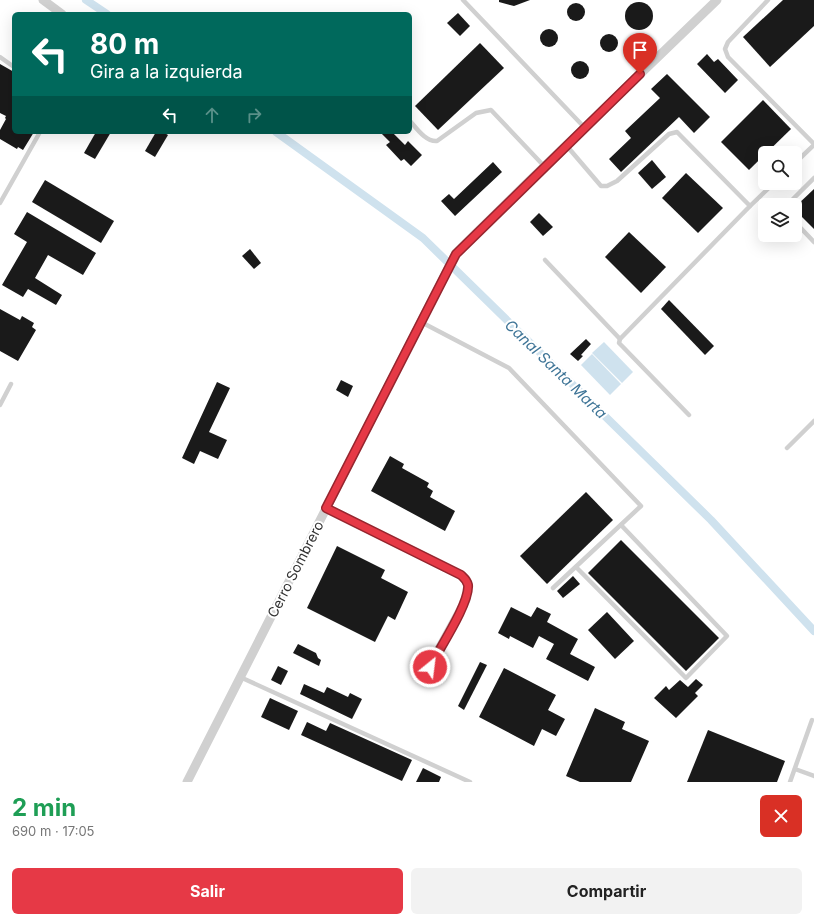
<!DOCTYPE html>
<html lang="es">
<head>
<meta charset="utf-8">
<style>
  :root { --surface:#fff; --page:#f2f2f2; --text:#222; --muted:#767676; --accent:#e63946 }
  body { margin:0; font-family:Inter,sans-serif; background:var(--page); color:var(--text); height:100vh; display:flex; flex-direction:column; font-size:15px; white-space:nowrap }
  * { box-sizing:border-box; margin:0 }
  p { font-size:13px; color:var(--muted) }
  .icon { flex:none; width:22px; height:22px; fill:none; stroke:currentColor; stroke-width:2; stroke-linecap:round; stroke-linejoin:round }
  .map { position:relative; height:782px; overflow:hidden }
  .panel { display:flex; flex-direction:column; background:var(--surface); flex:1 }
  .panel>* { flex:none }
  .hud { position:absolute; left:12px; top:12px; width:400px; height:122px; border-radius:6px; box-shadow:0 4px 16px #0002; background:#00695c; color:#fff; overflow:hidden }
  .controls { position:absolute; left:758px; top:146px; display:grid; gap:8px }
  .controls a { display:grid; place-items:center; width:44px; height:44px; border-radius:6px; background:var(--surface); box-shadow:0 4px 16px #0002; font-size:20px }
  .pin { position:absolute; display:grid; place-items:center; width:34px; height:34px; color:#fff; margin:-41px -17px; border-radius:50% 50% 50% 0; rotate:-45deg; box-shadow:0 0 4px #0007 }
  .pin .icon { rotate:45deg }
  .me { position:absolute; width:44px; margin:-22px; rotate:29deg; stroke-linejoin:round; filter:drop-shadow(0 0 3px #0008) }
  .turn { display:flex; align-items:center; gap:14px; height:84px; padding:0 12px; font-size:18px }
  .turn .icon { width:52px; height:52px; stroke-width:2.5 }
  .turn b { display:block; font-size:28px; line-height:34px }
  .lanes { display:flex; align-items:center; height:38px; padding:0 12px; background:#0003; justify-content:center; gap:20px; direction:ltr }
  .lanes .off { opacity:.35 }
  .round { display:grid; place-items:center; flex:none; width:42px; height:42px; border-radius:6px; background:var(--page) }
  .head { display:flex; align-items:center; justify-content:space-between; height:68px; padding:0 12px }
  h1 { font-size:24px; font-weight:700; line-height:30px; color:#1e9e55 }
  .action { display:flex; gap:8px; margin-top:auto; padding:8px 12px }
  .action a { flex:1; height:46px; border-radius:6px; background:var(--accent); color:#fff; font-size:16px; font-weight:700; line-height:46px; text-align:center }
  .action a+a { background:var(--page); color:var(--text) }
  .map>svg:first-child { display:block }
  .water { fill:#cfe2ee }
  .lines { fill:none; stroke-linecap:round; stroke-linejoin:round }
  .canal { stroke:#cfe2ee; stroke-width:8 }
  .building { fill:#1a1a1a }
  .lane { stroke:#d0d0d0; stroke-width:4.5 }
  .street { stroke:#d0d0d0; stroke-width:9 }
  .route-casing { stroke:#96252e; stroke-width:10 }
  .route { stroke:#e63946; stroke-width:7 }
  .labels { text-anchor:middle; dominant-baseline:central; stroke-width:4; stroke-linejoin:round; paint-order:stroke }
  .street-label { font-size:14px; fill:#333; stroke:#fff }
  .water-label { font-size:15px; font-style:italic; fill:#3f7597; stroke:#fff }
</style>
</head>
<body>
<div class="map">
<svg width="814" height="782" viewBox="0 0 814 782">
  <rect width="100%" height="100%" fill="#fff"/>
  <g class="water">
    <polygon points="604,342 633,372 622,383 592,353"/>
    <polygon points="592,354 621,384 610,395 581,365"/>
  </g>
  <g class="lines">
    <g class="canal">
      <polyline points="86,0 107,14"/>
      <polyline points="276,132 423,238 711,520 814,631"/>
    </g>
  </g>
  <g class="building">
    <polygon points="499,0 530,0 514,6 499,2"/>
    <polygon points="783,0 814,0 814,26 770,67 743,37"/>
    <circle cx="639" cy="16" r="14"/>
    <circle cx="576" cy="12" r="9"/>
    <polygon points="458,13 470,26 460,36 447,23"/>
    <circle cx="549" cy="38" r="9"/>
    <circle cx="609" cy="43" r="9"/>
    <polygon points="480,43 504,68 438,130 415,106"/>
    <polygon points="707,54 714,62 718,59 738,80 725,93 697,64"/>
    <circle cx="580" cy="70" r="9"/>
    <polygon points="0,64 14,72 14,132 34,132 23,150 18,147 17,149 0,139 0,130 6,119 5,118 6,116 0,113"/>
    <polygon points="667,74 710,117 694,133 679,117 621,172 609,159 631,138 625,131 660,98 651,89"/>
    <polygon points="763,100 791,129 749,170 721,142"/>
    <polygon points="96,132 111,132 95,159 84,153"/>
    <polygon points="156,132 163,132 168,135 155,157 145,151"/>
    <polygon points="380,132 392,132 405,145 408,141 422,155 411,166 404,159 401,161 386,145 390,142"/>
    <polygon points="652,160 666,177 652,189 638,173"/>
    <polygon points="493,162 502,172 455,216 441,201 449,194 454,199"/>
    <polygon points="686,173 723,208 698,233 662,198"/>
    <polygon points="45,180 114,221 101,243 32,202"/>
    <polygon points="814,189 814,229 795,210 795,207"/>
    <polygon points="27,212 96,253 83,275 48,255 35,278 62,295 56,305 28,289 23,297 2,285 27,242 14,234"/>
    <polygon points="539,213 553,227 543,236 530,222"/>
    <polygon points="629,232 666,267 641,293 605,257"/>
    <polygon points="250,249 261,263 254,269 242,256"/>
    <polygon points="669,300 714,346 705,355 661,309"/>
    <polygon points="0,309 20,320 22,316 34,323 32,327 36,330 18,361 0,351"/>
    <polygon points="586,339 591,344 581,355 583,356 578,361 570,354"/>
    <polygon points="341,380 353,386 348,397 336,390"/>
    <polygon points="217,382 230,388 209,432 227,440 218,459 200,451 194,464 182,458"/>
    <polygon points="390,456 404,464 402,468 429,483 427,487 433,491 430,497 455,511 445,531 371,491"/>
    <polygon points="586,492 613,520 547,584 520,556"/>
    <polygon points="621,540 719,638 686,671 588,573"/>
    <polygon points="337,546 385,570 381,578 408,592 395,620 388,616 375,642 307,608"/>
    <polygon points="573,576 580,584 563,598 557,591"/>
    <polygon points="511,607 531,617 537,607 551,614 547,622 578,639 570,654 595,667 588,681 546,659 554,644 539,636 533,648 510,636 509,639 498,633"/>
    <polygon points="607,612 634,641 615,659 588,630"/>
    <polygon points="298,644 316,653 318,658 321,660 319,666 293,653"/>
    <polygon points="480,662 487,665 464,710 458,706"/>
    <polygon points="278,666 288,671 281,685 271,680"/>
    <polygon points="504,668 556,695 548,710 565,719 556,736 542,729 534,746 479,717"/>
    <polygon points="696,679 703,685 695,693 698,696 676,718 654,698 666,686 669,690 680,680 688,687"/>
    <polygon points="304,684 324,693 327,687 348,697 350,693 362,699 352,719 300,694"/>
    <polygon points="270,698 298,711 289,730 261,717"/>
    <polygon points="595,708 625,722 622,729 649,741 631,782 580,782 566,776"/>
    <polygon points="307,722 326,731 330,723 412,760 402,781 301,735"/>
    <polygon points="708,730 785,761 777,782 687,782"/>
    <polygon points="423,768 441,777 439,782 416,782"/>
  </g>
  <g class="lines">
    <g class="lane">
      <polyline points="463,0 584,127"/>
      <polyline points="768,0 728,42 725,49 728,57 814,144"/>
      <polyline points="0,57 14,67"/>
      <path d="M410,121C417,129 426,142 437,141L476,113L491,110L544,166"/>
      <polyline points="566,145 601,186 607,186 617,181 669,134 677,132 750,206 620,339 619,343 623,347 689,415"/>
      <polyline points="795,163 814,145"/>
      <polyline points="0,203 40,132"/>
      <polyline points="791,205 793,199 814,178"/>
      <polyline points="750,206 774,183"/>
      <polyline points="795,222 814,242"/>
      <polyline points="545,260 620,339"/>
      <polyline points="421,322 509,368 641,506 553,588"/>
      <polyline points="0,405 11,384"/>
      <polyline points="787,448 814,421"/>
      <polyline points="576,567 686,678 727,636 621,525"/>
      <polyline points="240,677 470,782"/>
      <polyline points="795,769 814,776"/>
      <polyline points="790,782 812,720"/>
    </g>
    <g class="street">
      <polyline points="43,0 62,14"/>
      <polyline points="326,508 461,575 468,584 466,600 422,680"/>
      <polyline points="187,782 456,253 524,186 717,0"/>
    </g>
  </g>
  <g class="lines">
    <g class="route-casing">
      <path id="route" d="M430,667C439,649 470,603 468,585C467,580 464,578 461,575L326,508L456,254L640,74"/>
    </g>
    <use href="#route" class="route"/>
  </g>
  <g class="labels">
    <g class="street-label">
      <text transform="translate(295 569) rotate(-63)">Cerro Sombrero</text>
    </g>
    <g class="water-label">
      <text transform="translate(556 369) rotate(44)">Canal Santa Marta</text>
    </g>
  </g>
</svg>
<div class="controls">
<a><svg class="icon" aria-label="search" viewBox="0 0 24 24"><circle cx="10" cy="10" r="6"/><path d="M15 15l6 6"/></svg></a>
<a><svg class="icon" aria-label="layers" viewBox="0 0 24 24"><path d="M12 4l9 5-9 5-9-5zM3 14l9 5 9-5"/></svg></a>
</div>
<div class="pin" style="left:640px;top:74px;background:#d93025"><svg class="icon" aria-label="arrive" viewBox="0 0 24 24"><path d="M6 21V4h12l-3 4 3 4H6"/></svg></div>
<svg class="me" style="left:430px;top:667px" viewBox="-20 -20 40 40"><circle r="17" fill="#e63946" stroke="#fff" stroke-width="3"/><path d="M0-11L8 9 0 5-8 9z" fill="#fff"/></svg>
<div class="hud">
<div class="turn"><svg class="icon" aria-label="left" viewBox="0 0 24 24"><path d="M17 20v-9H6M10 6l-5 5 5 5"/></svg><div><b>80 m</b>Gira a la izquierda</div></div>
<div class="lanes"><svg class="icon" aria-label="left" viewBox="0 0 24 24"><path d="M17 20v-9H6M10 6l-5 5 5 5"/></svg><svg class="icon off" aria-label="ahead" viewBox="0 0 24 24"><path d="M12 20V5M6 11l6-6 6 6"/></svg><svg class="icon off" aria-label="right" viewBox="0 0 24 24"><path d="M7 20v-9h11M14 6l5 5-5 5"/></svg></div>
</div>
</div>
<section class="panel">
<div class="head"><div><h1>2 min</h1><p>690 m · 17:05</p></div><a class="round" style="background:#d93025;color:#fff"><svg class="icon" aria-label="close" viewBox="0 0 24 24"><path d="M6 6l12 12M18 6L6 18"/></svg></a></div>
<div class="action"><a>Salir</a><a>Compartir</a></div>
</section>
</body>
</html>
